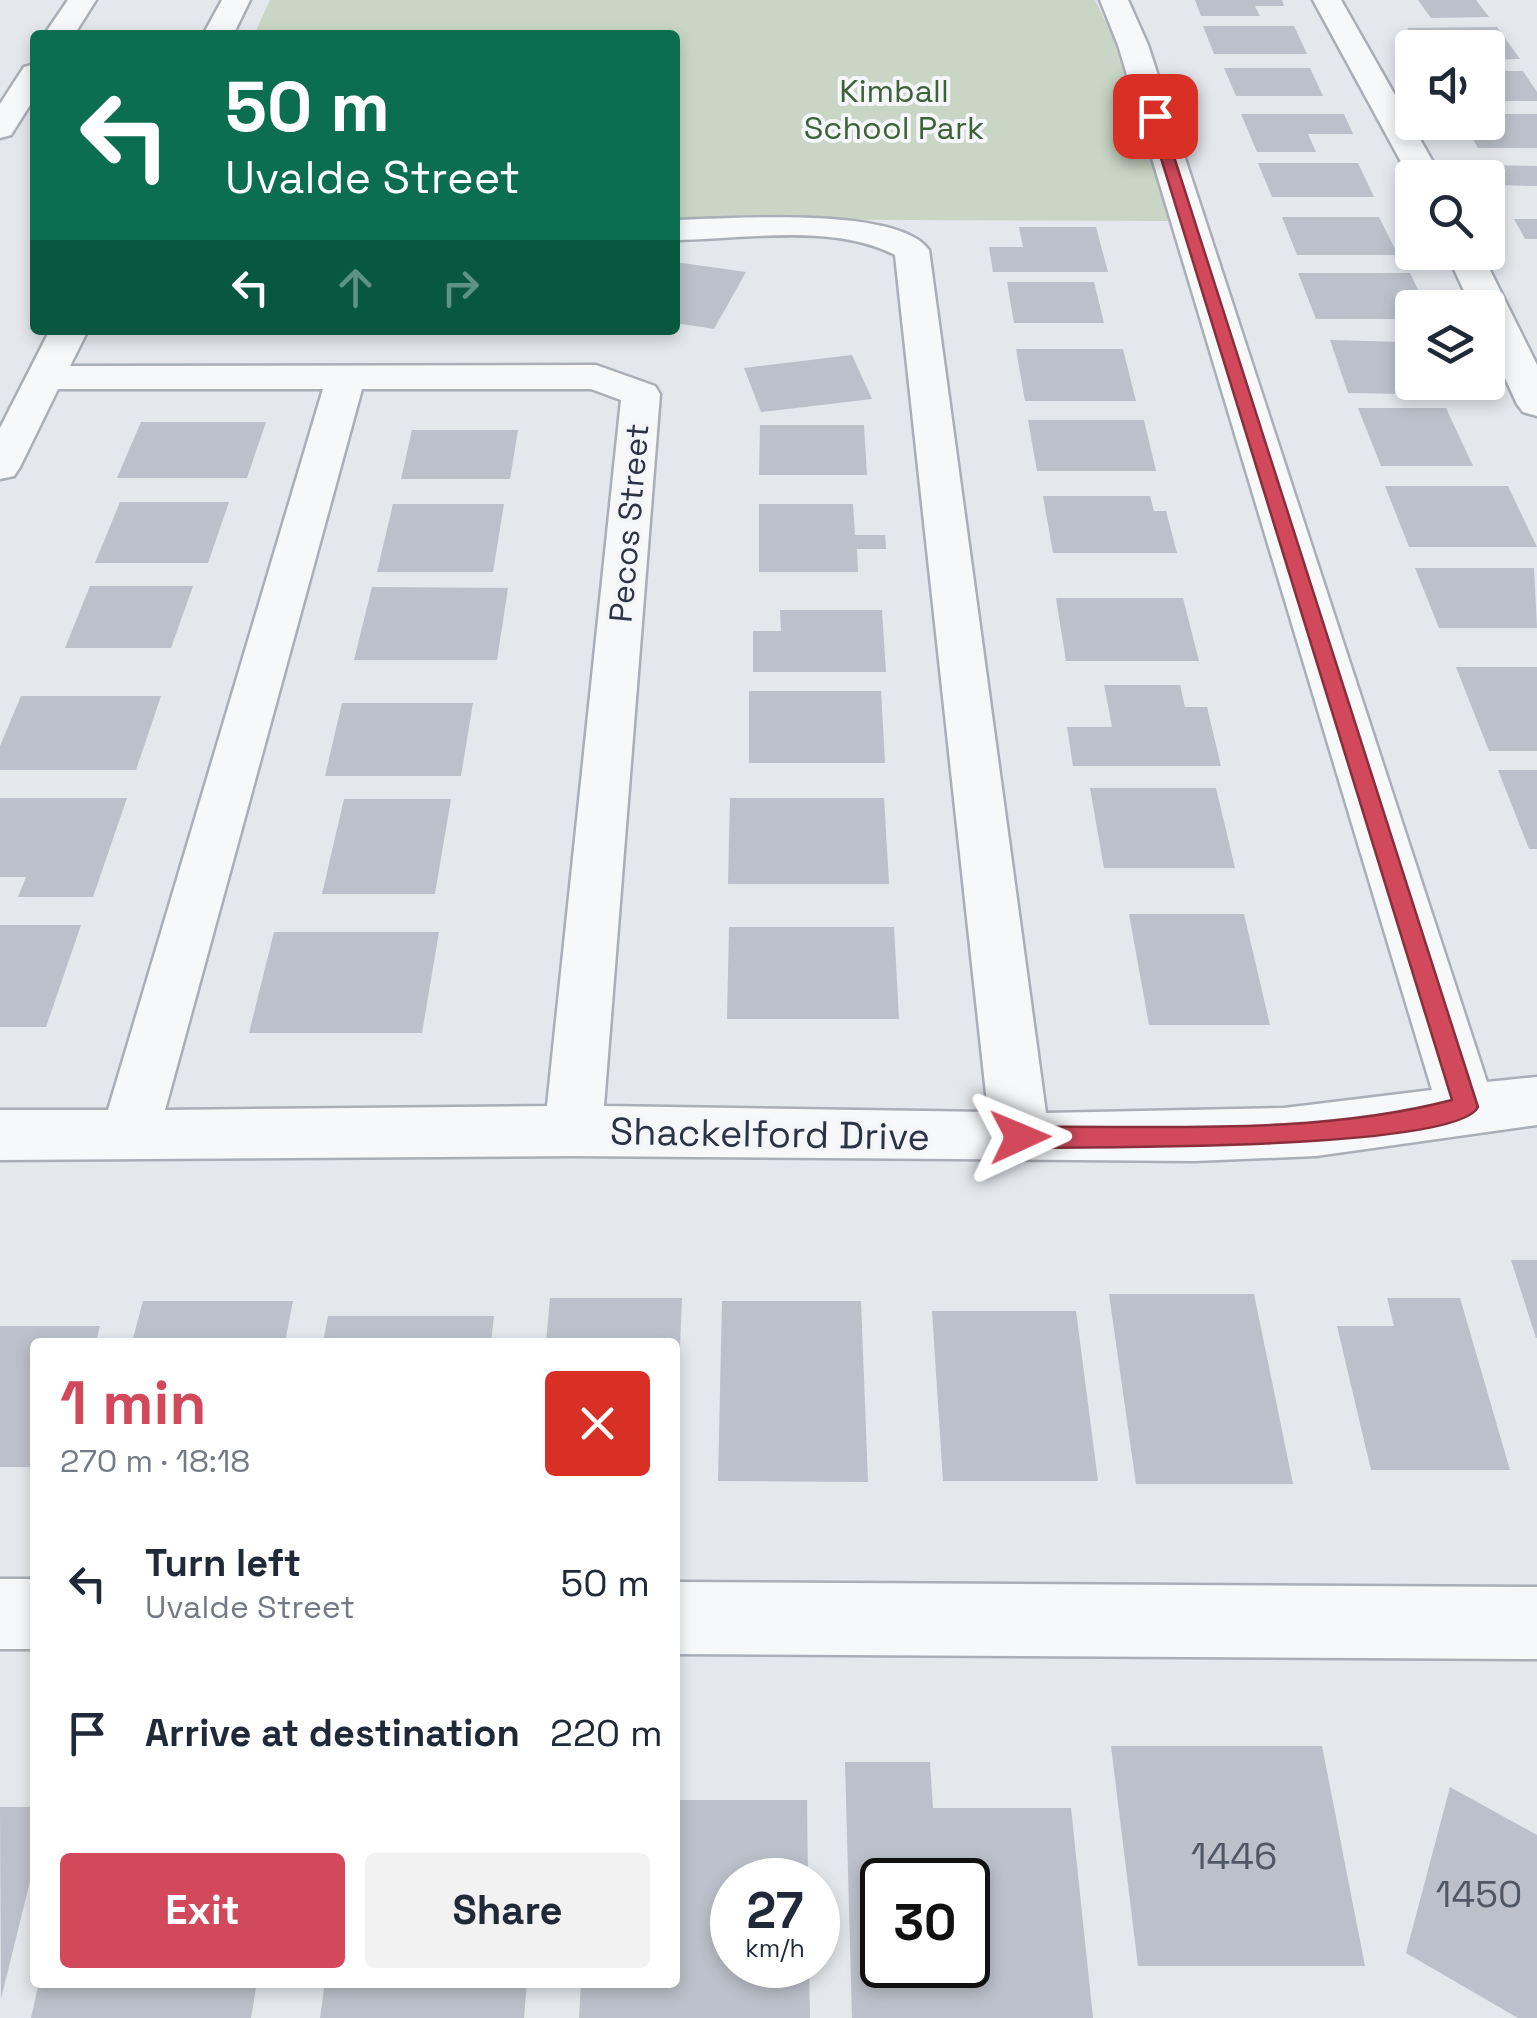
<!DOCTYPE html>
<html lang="en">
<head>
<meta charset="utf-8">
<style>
  :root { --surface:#fff; --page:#f2f2f3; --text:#1f2937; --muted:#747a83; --accent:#d1495b }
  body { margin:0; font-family:"Space Grotesk",sans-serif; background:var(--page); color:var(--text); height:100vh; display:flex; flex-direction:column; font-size:38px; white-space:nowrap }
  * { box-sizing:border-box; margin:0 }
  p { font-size:32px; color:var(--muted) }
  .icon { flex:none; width:55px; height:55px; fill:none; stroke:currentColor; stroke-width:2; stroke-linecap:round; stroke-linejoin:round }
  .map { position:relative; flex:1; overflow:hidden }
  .drawer { position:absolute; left:30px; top:1338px; width:650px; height:650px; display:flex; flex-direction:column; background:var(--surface); border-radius:10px; box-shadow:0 5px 15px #0003 }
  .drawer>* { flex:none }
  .top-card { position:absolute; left:30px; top:30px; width:650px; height:305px; border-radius:10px; box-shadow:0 5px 15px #0003; background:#0b6e4f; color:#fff; overflow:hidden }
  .tools { position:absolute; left:1395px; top:30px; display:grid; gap:20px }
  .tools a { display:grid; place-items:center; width:110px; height:110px; border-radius:10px; background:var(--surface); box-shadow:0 5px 15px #0003; font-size:50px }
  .speed { position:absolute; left:710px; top:1858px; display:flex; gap:20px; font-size:50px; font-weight:700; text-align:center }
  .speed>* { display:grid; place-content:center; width:130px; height:130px; border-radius:50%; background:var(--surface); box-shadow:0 5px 15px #0003; line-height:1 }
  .speed small { font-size:25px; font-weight:400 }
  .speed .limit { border:5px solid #111; border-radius:15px; background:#fff; color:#111 }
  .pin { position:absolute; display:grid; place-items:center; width:85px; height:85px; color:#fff; margin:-42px; border-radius:20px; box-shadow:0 5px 15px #0006 }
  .me { position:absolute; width:110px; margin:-55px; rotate:89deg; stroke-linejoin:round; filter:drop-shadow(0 0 8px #0008) }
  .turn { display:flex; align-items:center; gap:35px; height:210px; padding:0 30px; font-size:45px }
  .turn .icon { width:130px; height:130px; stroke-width:2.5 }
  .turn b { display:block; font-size:70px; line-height:85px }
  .lanes { display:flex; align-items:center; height:95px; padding:0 30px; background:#0003; justify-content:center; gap:50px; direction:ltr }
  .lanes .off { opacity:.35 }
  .round { display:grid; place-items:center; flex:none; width:105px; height:105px; border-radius:10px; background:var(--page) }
  .head { display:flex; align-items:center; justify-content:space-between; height:170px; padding:0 30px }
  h1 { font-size:60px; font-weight:800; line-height:75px; color:var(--accent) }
  .button { display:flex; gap:20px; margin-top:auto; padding:20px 30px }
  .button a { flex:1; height:115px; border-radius:10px; background:var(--accent); color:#fff; font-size:40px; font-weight:800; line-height:115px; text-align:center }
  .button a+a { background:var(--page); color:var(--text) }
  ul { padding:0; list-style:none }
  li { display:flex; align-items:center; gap:30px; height:150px; padding:0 30px }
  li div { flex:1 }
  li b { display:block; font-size:38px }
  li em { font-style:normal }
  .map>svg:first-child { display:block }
  .green { fill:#c9d6c5 }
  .building { fill:#bbc0ca; fill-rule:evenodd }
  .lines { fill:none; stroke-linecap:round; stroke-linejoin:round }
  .minor-casing { stroke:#a9aeb7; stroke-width:5 }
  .minor { fill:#f7f8fa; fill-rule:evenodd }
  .route { fill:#d1495b; stroke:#882f3b; stroke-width:2.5 }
  .labels { text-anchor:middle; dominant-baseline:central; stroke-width:8; stroke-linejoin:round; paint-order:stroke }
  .far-park-label { font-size:32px; fill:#3f6138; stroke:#f4f6f9 }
  .far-street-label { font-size:32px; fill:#2b3445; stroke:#f4f6f9 }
  .street-label { font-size:38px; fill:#2b3445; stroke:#f4f6f9 }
  .near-number-label { font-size:38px; fill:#4f5766 }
</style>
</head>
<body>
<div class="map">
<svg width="1537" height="2018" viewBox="0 0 1537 2018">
  <rect width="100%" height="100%" fill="#e4e7ec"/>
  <polygon class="green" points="270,0 1095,0 1112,35 1170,221 675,219 675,35 254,35"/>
  <g class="building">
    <polygon points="1195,0 1282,0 1284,6 1255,6 1260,16 1201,16"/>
    <polygon points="1418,0 1476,0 1489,17 1431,18"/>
    <polygon points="1203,26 1294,26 1307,54 1214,54"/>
    <polygon points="1497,27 1520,59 1488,60 1488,48 1417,44 1407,28"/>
    <polygon points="1224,68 1310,68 1323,96 1236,96"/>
    <polygon points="1488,71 1523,71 1537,92 1537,101 1488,101"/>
    <polygon points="1241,114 1344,114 1353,134 1308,134 1316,152 1257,152"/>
    <polygon points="1488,114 1537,114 1537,148 1478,148 1463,122 1488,122"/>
    <polygon points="1258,163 1358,163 1374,197 1272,197"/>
    <polygon points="1484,165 1537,166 1537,186 1495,185"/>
    <polygon points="1282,217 1379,217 1398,255 1297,255"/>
    <polygon points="1514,219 1537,219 1537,239 1525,239"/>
    <polygon points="1019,227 1096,227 1108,272 993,272 989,247 1023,247"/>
    <polygon points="675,262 746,272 714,329 675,323"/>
    <polygon points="1298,273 1410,273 1427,308 1412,308 1412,319 1316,319"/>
    <polygon points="1007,282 1094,282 1104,323 1014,323"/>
    <polygon points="1330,340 1402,342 1412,367 1412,382 1466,382 1471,395 1348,393"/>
    <polygon points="1016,349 1123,349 1136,401 1025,401"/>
    <polygon points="852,355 872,399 761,412 744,368"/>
    <polygon points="1358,408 1446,408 1473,466 1381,466"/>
    <polygon points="1028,420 1144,420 1156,471 1037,471"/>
    <polygon points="141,422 266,422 247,478 117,478"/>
    <polygon points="760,425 864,425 867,475 759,475"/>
    <polygon points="412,430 518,430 510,479 401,479"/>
    <polygon points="1385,486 1508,486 1537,547 1409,547"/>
    <polygon points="1043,496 1150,496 1154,511 1166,511 1177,553 1053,553"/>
    <polygon points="120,502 229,502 208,563 95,563"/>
    <polygon points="393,504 504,504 493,572 377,572"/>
    <polygon points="759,504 853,504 855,535 885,535 886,549 857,549 858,572 759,572"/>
    <polygon points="1415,568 1534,568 1537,628 1439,628"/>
    <polygon points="90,586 193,586 171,648 65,648"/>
    <polygon points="372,587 508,588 497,660 354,660"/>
    <polygon points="1056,598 1183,598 1199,661 1066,661"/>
    <polygon points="780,610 882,610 886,672 753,672 753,631 781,631"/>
    <polygon points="1456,667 1537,667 1537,751 1489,751"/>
    <polygon points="1104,685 1180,685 1185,707 1207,707 1221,766 1073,766 1067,727 1112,727"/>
    <polygon points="749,691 881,691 885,763 749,763"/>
    <polygon points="21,696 161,696 136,770 0,770 0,746"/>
    <polygon points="342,703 473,703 461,776 325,776"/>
    <polygon points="1498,770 1537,770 1537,849 1529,849"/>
    <polygon points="1090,788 1216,788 1235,868 1104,868"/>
    <polygon points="0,798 127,798 93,897 18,897 26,877 0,877"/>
    <polygon points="730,798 884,798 889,884 728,884"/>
    <polygon points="344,799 451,799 435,894 322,894"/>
    <polygon points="1129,914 1244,914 1270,1025 1149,1025"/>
    <polygon points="0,925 81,925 46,1027 0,1027"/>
    <polygon points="729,927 894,927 899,1019 727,1019"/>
    <polygon points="274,932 439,932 422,1033 249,1033"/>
    <polygon points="1511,1260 1537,1260 1537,1338 1536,1338"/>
    <polygon points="1109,1294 1254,1294 1293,1484 1136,1484"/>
    <polygon points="550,1298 682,1298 678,1396 675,1342 546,1342"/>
    <polygon points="1387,1298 1460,1298 1510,1470 1371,1470 1337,1326 1394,1326"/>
    <polygon points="143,1301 293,1301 285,1342 132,1342"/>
    <polygon points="722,1301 861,1301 868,1482 718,1481"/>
    <polygon points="932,1311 1076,1311 1098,1481 943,1481"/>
    <polygon points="328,1316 494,1316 491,1342 323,1342"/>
    <polygon points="0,1326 100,1326 96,1342 35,1342 35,1467 0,1467"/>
    <polygon points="1111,1746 1322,1746 1365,1966 1138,1966"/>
    <path d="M845,1762H930L933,1808H1071L1093,2018H852ZM882,1880H968V1965H882Z"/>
    <polygon points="1450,1787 1537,1835 1537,2018 1518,2018 1406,1953"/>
    <polygon points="675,1800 807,1800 808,1880 732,1880 732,1965 809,1965 810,2018 579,2018 581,1982 675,1982"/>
    <polygon points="0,1807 35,1807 35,1861 1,1999"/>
    <polygon points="39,1982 257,1982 251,2018 31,2018"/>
    <polygon points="325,1982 527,1982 524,2018 320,2018"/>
  </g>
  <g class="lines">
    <g class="minor-casing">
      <g id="minor">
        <polygon points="68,0 96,0 74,35 44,35"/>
        <polygon points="222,0 250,0 233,35 203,35"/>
        <path d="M1100,0H1128L1148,45L1487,1082L1537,1077V1125L1316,1156L1195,1161L573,1156L0,1160V1110H108L323,389H58L20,467L14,476L0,479V428L50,330H88L70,366L596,365L655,386L660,394L604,1106L988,1112L895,255C833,223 743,239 675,240V220C727,219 898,205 929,250L1046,1113L1284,1108L1432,1090L1118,45ZM362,389H591L621,400L547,1106L165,1110Z"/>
        <polygon points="1313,0 1341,0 1442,178 1412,178 1412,182"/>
        <polygon points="35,64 35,97 11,135 0,138 0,104 24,67"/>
        <polygon points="1446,252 1481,252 1537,365 1537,416 1523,412 1517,404 1488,341 1488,308 1472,308"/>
        <rect x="0" y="1579" width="35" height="70"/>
        <polygon points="675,1582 1537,1587 1537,1659 675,1654"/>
      </g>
    </g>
    <use href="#minor" class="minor"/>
  </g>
  <path class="route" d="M1155,112L1161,116L1478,1107C1456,1151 1082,1147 1020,1148L1008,1137L1020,1127C1162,1125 1313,1136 1452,1100L1148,116Z"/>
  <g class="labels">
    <g class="far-park-label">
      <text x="894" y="91">Kimball<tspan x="894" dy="37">School Park</tspan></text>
    </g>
    <g class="far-street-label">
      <text transform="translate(629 523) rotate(-85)">Pecos Street</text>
    </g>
    <g class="street-label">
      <text transform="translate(770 1134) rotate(1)">Shackelford Drive</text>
    </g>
    <g class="near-number-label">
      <text x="1234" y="1856">1446</text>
      <text x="1479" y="1894">1450</text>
    </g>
  </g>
</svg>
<div class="tools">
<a><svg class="icon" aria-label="sound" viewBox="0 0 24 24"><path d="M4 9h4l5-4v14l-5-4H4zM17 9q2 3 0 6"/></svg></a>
<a><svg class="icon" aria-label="search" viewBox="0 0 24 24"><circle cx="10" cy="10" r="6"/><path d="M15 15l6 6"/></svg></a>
<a><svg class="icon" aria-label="layers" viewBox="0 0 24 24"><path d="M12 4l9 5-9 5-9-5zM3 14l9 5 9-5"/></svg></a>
</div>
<div class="speed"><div>27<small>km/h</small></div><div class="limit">30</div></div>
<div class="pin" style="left:1155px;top:116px;background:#d93025"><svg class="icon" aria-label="arrive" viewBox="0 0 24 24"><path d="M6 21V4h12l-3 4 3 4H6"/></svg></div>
<svg class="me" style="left:1020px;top:1137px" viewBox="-20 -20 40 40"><path d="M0-17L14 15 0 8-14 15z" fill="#d1495b" stroke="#fff" stroke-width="4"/></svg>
<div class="top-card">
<div class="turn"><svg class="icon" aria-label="left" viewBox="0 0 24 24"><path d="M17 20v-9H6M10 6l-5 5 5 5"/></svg><div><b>50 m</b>Uvalde Street</div></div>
<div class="lanes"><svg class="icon" aria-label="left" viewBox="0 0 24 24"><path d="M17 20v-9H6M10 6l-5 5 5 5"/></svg><svg class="icon off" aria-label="ahead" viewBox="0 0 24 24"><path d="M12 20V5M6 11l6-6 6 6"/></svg><svg class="icon off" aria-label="right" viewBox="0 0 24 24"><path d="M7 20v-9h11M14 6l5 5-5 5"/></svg></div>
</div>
<section class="drawer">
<div class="head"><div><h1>1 min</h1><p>270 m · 18:18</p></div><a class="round" style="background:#d93025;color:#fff"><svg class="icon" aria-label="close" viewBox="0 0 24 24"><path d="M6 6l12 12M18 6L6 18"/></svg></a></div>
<ul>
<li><svg class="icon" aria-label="left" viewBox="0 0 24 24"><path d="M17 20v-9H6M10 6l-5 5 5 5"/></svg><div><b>Turn left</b><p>Uvalde Street</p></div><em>50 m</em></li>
<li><svg class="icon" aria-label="arrive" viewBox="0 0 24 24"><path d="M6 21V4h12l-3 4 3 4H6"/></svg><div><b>Arrive at destination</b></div><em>220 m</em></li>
</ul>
<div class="button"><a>Exit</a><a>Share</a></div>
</section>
</div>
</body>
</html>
